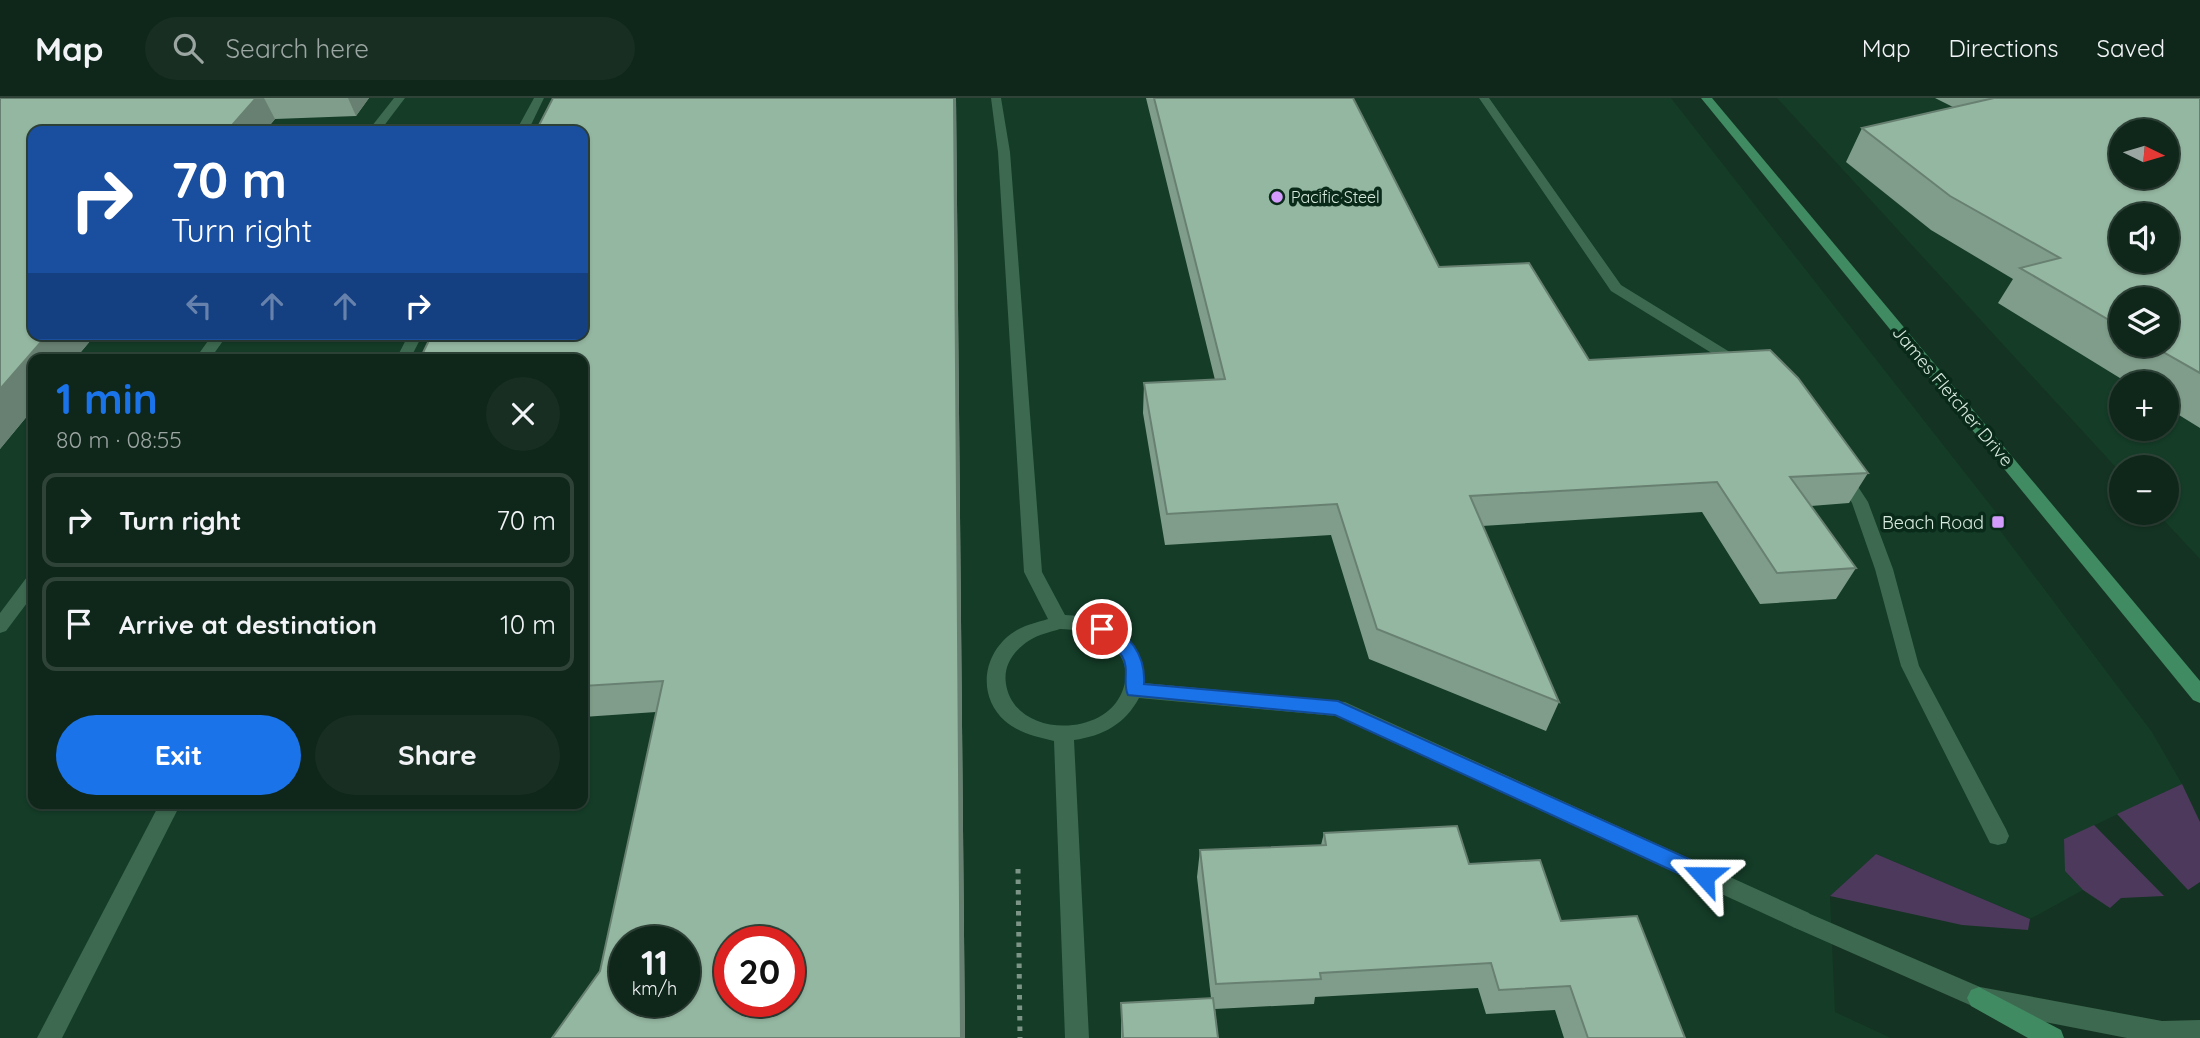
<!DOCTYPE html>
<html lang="en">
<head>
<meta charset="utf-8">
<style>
  :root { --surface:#0f261a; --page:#182e23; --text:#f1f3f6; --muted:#9ba5a2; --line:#2f4339; --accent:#1a73e8 }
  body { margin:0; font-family:Quicksand,sans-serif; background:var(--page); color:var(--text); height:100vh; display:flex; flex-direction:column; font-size:26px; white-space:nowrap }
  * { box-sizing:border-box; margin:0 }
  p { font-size:23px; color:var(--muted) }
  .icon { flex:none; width:38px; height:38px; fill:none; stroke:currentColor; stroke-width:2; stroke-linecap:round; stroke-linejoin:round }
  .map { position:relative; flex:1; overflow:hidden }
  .details { position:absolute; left:28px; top:256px; width:560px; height:455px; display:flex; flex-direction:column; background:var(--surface); border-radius:14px; box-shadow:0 2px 5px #0004,0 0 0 2px var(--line) }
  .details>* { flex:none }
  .guide { position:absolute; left:28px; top:28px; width:560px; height:214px; border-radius:14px; box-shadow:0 2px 5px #0004,0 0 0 2px var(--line); background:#1a4fa0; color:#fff; overflow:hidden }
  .needle { width:46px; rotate:95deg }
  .fabs { position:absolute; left:2109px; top:21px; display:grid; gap:14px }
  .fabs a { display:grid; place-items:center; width:70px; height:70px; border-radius:50%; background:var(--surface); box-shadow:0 2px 5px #0004,0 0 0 2px var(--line); font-size:35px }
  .speed { position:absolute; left:609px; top:828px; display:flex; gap:14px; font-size:35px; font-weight:700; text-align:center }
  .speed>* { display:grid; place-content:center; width:91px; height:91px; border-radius:50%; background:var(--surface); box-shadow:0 2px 5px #0004,0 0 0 2px var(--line); line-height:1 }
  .speed small { font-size:18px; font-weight:400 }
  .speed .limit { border:10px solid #d22; background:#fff; color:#111 }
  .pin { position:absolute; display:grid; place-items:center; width:60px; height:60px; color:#fff; margin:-30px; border:4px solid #fff; border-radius:50%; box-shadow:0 2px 7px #0007 }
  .me { position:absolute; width:77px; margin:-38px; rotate:294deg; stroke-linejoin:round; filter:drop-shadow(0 0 5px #0008) }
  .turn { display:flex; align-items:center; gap:24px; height:147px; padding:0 28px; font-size:32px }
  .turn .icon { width:91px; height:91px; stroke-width:2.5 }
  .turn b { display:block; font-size:49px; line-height:60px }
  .lanes { display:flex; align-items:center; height:66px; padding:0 28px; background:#0003; justify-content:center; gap:35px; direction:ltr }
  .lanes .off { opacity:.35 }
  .round { display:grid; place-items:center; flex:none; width:74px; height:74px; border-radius:37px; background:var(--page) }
  .head { display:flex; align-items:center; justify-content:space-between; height:119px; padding:0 28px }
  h1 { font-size:42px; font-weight:800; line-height:52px; color:var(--accent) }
  .button { display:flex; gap:14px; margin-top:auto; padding:14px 28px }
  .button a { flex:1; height:80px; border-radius:42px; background:var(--accent); color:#fff; font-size:28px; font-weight:800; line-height:80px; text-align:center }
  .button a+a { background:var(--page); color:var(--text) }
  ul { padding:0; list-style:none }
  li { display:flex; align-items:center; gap:21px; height:94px; margin:0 14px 10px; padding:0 14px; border:4px solid var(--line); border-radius:14px }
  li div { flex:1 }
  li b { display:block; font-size:26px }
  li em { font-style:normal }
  header { display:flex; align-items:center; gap:42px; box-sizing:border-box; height:98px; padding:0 35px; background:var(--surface); border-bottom:2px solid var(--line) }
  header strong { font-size:33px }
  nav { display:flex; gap:38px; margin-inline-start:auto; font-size:24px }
  .search { width:490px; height:63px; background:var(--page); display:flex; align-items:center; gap:18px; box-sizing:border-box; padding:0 24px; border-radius:38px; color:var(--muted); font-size:26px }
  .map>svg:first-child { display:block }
  .built { fill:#143c27; fill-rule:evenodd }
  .green { fill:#4d395c }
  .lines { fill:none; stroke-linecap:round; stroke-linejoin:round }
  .path { stroke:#7d9587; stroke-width:5; stroke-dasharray:4.5 6; stroke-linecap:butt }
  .service { fill:#3d6950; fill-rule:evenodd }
  .minor { fill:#3d6950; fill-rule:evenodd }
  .secondary { fill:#418b63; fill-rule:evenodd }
  .wall { fill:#7f9d8a; fill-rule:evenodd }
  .shaded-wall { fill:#688071 }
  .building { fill:#94b7a1; stroke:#688071; stroke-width:2; fill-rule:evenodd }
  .route { fill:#1a73e8; stroke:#114b97; stroke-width:2 }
  .poi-dot { fill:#d39cfc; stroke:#092919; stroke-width:2.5 }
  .labels { text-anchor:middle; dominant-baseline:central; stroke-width:7; stroke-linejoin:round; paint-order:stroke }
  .far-poi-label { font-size:16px; fill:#d8eadf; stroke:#092919; text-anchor:start }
  .street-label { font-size:18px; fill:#d8eadf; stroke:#092919 }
  .poi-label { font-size:18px; fill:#d8eadf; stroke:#092919; text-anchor:end }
</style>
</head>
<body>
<header>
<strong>Map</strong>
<div class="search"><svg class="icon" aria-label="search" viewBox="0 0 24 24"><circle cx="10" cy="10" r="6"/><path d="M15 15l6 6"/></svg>Search here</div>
<nav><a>Map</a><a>Directions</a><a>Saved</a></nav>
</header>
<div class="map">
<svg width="2200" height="940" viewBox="0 0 2200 940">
  <rect width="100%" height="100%" fill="#143322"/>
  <g class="built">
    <path d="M0,0H1671L2006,427H1996L2152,634L2182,686L2065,741V773L2083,792L2030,821L1876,756L1830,798L1835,914L1891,940H0ZM33,33H583V236H33ZM33,261H583V705H33ZM625,844H684V903H625ZM730,844H789V903H730Z"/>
    <path d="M1777,0H2200V461L2157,415H2166V369H2121V375ZM2121,33H2166V79H2121ZM2121,117H2166V163H2121ZM2121,201H2166V247H2121ZM2121,285H2166V331H2121Z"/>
  </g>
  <g class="green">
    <polygon points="2182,686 2200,724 2200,784 2188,792 2117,716"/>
    <polygon points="2094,727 2164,798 2121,800 2110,810 2083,792 2065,773 2064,741"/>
    <polygon points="1876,756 2030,821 2028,832 1962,827 1830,798"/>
  </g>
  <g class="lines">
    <polyline class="path" points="1018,771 1020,940"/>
    <g class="service">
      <polygon points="394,0 405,0 380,33 368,33"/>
      <polygon points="534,0 544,0 528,33 516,33"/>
      <path d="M991,0H1001L1010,54L1042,474L1065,517C1106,519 1145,540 1144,585L1345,604L1809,815L1812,822L1809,829L1801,832L1793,829L1336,618L1139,600C1125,626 1103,638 1074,642L1089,940H1065L1054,643C1036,639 1019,635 1005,623C975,596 984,551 1017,532C1026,527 1038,524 1048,521L1024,474L998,54ZM1060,531C1094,531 1139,552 1122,594C1103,641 1014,639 1006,586C1003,567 1014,552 1030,542C1038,537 1050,534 1060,531Z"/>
      <polygon points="1479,0 1489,0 1621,187 1746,264 1748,267 1746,270 1736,270 1611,193"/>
      <polygon points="213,236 228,236 210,261 195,261"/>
      <polygon points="409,236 423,236 410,261 396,261"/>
      <polygon points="1843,374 1849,375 1868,404 1893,471 1919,568 2006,731 2009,738 2006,745 1998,747 1990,745 1901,568 1875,471 1852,405 1835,379"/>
      <polygon points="33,478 33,497 6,533 0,535 0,515 27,479"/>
      <polygon points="160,705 181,705 62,940 37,940"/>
    </g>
    <polygon class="minor" points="1801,812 1980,889 2162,923 2200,922 2200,940 2127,940 1979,911 1793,829 1790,822 1793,815"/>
    <g class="secondary">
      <polygon points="1701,0 1712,0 2200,583 2200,605 2193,602"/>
      <polygon points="1979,889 2061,932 2064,940 2028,940 1971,908 1967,900 1971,892"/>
    </g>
  </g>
  <g class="wall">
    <polygon points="0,0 369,0 356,18 275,21 265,33 33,33 33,236 96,236 75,261 33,261 33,311 0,351"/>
    <polygon points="956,0 965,940 552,940 600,873 656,614 583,619 583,261"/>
    <polygon points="1146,0 1353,0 1439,169 1589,262 1868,375 1849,405 1811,408 1856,470 1836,501 1760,506 1702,414 1482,428 1559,604 1546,633 1369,561 1331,437 1165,447 1143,315 1144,285 1215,282"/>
    <path d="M1935,0H2200V330L2166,309V285H2128L1998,205L2013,181L1931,132L1846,64L1862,30L1953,9ZM2121,201L2166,247H2121Z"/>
    <polygon points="1324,735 1469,766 1561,823 1685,940 1564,940 1555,912 1486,916 1478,890 1315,899 1314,906 1215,911 1218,940 1121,940 1121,905 1211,900 1197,779 1200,752 1321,747"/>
  </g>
  <g class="shaded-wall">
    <polygon points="256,0 264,0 275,21 265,33 227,33"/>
    <polygon points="348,0 369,0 356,18"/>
    <polygon points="954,0 956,0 965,940 961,940"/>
    <polygon points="48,236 96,236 75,261 33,261 33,311 0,351 0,291"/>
  </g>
  <g class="building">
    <polygon points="0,0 256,0 227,33 33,33 33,236 48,236 0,291"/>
    <path d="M553,0H954L961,940H552L600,873L663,583L583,588V261H420L432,236H583V33H536ZM625,844H684V903H625ZM730,844H789V903H730Z"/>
    <polygon points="1154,0 1353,0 1439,169 1529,165 1589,262 1770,252 1798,280 1868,375 1790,379 1856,470 1777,475 1717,384 1470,398 1559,604 1377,531 1337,406 1167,416 1144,285 1225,281"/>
    <path d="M1994,0H2200V275L2151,247H2166V201H2121V229L2020,170L2060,160L1950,98L1862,30ZM2121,33H2166V79H2121ZM2121,117H2166V163H2121Z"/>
    <polygon points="1457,728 1469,766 1540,762 1561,823 1637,818 1685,940 1588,940 1570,888 1499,892 1491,865 1320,875 1321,881 1216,886 1200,752 1326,747 1324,735"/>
    <polygon points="1213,900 1218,940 1123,940 1121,905"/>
  </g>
  <path class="route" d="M1102,525C1129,533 1146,558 1144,586L1338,603L1711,771L1714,778L1711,784L1704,786L1697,784L1335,617L1128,597C1122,585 1130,571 1122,558C1115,546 1101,542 1094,531Z"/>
  <g class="poi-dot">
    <circle cx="1277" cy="99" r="7"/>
    <rect x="1991" y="417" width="14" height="14" rx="3.5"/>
  </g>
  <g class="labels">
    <g class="far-poi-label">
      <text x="1291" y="99">Pacific Steel</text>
    </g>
    <g class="street-label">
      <text transform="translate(1953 298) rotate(50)">James Fletcher Drive</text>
    </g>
    <g class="poi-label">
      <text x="1984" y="424">Beach Road</text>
    </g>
  </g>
</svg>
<div class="fabs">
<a><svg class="needle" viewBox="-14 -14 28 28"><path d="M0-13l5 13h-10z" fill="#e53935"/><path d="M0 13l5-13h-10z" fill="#9ba5a2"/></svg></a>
<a><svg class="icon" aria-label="sound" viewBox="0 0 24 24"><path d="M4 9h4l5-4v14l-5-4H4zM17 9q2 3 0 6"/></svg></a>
<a><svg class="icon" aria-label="layers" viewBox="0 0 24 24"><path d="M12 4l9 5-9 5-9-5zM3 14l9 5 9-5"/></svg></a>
<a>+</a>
<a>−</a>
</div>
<div class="speed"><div>11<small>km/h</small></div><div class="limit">20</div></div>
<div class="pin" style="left:1102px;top:531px;background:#d93025"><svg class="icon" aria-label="arrive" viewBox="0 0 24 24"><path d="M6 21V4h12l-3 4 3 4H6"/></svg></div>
<svg class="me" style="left:1704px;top:778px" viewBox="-20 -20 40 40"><path d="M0-17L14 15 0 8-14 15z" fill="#1a73e8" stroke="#fff" stroke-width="4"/></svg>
<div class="guide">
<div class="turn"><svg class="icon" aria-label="right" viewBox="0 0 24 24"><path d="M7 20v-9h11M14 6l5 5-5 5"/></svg><div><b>70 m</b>Turn right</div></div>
<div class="lanes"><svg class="icon off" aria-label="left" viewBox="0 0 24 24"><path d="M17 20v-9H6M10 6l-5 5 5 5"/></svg><svg class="icon off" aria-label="ahead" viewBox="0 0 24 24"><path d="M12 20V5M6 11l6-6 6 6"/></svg><svg class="icon off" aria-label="ahead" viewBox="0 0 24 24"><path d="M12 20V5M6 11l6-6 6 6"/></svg><svg class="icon" aria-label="right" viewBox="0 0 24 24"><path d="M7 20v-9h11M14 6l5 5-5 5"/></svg></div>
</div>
<section class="details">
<div class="head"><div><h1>1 min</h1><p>80 m · 08:55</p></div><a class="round"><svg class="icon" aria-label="close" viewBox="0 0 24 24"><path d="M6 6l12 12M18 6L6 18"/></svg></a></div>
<ul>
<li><svg class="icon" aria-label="right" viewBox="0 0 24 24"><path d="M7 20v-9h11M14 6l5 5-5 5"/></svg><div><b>Turn right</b></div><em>70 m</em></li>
<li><svg class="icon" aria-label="arrive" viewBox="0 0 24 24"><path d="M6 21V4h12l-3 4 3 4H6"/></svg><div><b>Arrive at destination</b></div><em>10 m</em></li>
</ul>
<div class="button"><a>Exit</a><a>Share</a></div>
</section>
</div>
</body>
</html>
